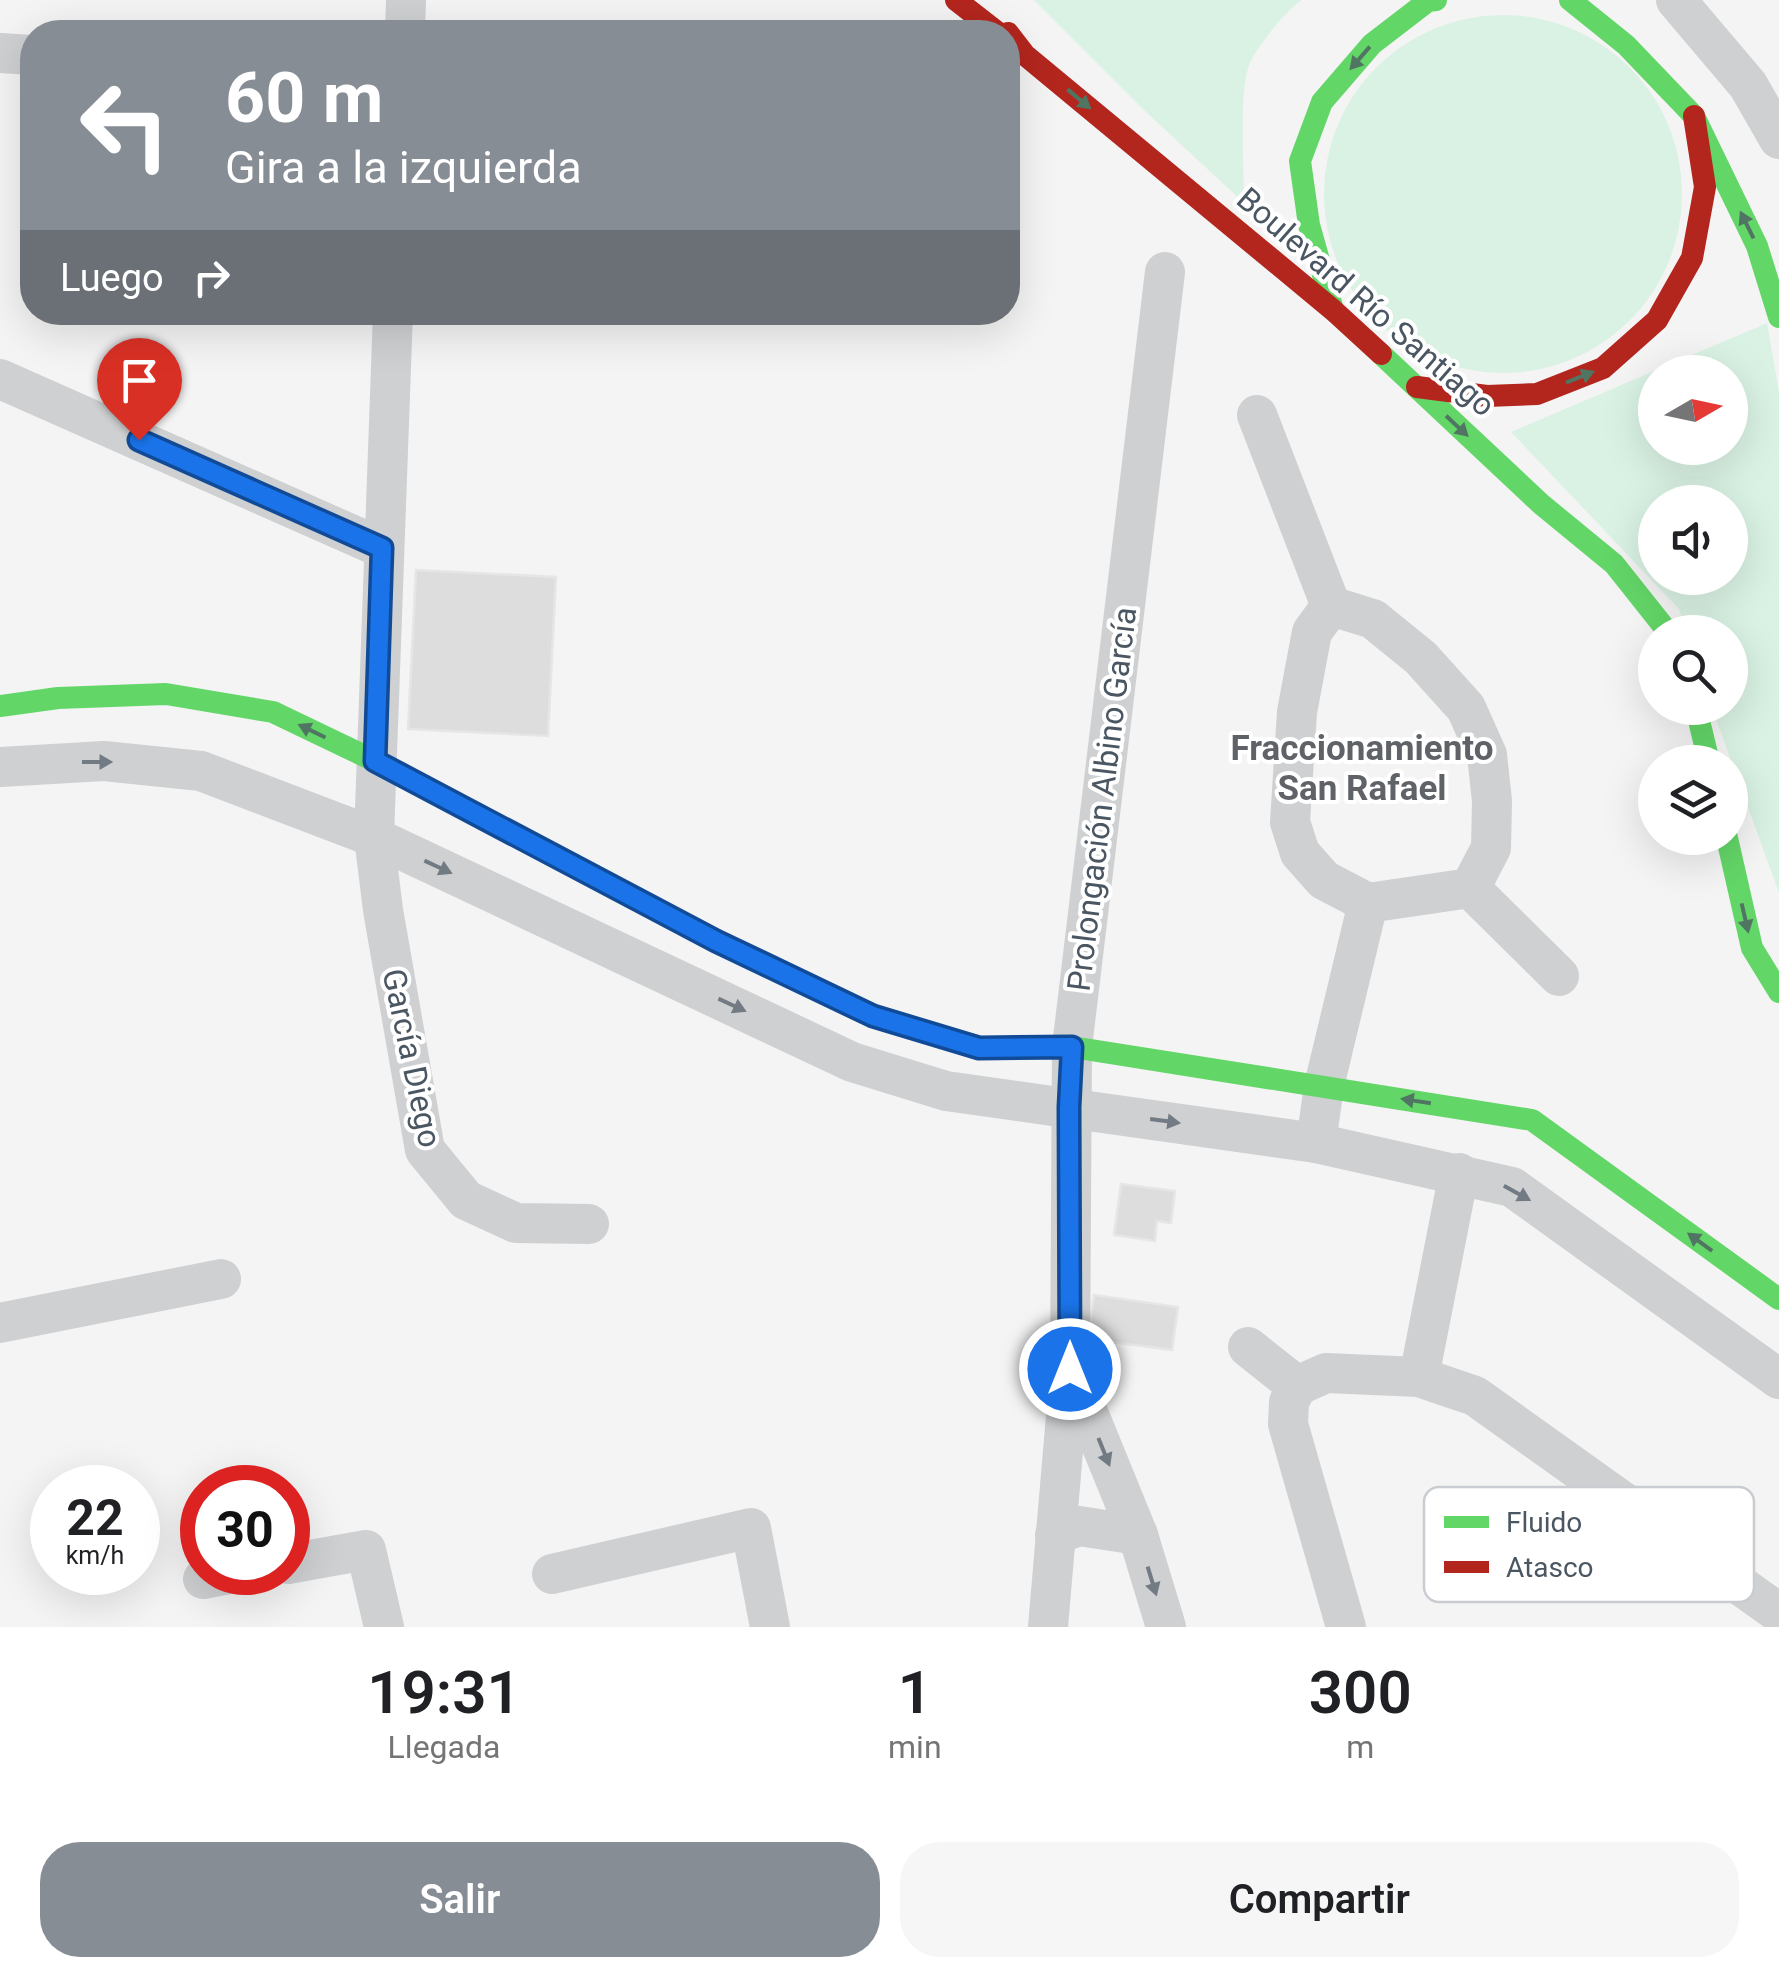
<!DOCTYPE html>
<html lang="es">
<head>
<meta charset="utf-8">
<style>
  :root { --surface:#fff; --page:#f6f6f6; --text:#202124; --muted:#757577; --accent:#868d94 }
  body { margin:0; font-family:Roboto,sans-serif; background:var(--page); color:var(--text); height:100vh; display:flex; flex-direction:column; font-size:38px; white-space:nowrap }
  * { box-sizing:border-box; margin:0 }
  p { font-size:32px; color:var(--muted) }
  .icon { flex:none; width:55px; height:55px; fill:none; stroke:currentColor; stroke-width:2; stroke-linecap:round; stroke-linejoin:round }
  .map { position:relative; height:1627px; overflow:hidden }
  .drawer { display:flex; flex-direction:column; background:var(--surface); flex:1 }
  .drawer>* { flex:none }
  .guide { position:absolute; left:20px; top:20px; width:1000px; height:305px; border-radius:40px; box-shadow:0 10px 40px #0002; background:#868d94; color:#fff; overflow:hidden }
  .needle { width:65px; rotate:81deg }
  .buttons { position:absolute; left:1638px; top:355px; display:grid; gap:20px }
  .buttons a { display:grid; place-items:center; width:110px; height:110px; border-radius:50%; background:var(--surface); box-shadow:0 10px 40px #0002; font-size:50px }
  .speed { position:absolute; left:30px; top:1465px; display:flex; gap:20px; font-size:50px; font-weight:700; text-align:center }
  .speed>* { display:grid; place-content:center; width:130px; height:130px; border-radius:50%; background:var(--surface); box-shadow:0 10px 40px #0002; line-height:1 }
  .speed small { font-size:25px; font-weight:400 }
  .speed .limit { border:15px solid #d22; background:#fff; color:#111 }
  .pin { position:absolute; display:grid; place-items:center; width:85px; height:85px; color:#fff; margin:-102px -42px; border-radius:50% 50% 50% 0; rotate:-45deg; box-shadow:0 0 10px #0007 }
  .pin .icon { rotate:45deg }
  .me { position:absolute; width:110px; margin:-55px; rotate:0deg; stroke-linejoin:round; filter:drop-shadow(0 0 8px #0008) }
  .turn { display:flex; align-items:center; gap:35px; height:210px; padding:0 40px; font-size:45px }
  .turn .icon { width:130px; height:130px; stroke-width:2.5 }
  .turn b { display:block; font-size:70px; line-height:85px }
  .then { display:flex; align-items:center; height:95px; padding:0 40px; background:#0003; gap:20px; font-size:38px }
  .eta { display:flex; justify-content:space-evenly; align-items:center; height:170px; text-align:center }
  .eta b { font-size:60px; font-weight:600; line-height:70px }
  .primary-button { display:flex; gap:20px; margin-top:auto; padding:20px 40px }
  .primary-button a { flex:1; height:115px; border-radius:40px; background:var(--accent); color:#fff; font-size:40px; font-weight:600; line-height:115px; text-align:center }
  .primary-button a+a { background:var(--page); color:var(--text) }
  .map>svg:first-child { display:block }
  .green { fill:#d9f2e3; fill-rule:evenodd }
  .building { fill:#ddddde; stroke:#e5e6e7; stroke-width:2.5 }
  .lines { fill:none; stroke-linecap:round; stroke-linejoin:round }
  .street { stroke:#ced0d2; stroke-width:40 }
  .fast { stroke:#63d668; stroke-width:22 }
  .jam { stroke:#b3261e; stroke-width:22 }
  .oneway { fill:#507663 }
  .oneway2 { fill:#727b83 }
  .route-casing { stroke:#114b97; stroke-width:25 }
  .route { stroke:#1a73e8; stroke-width:18 }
  .labels { text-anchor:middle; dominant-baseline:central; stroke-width:8; stroke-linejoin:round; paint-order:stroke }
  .street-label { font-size:32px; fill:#4a5661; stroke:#fff }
  .neighbourhood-label { font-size:35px; font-weight:bold; fill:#5f6368; stroke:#fff }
  .key { fill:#fff; stroke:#c9ccd0; stroke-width:2.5 }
  .key-label { font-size:28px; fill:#4a5661 }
</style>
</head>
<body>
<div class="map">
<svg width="1779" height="1627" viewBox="0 0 1779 1627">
  <rect width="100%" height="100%" fill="#f4f4f4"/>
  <g class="green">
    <path d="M1034,0H1302C1287,9 1253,51 1248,68C1239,99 1244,168 1244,203L1145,111Z"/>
    <circle cx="1503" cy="194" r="179"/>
    <path d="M1767,323L1779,392V893L1712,708H1730V632H1687L1679,609L1511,432ZM1655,372H1730V448H1655ZM1655,502H1730V578H1655Z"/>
  </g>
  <g class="building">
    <polygon points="416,570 556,577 548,736 408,729"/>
    <polygon points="1121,1184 1175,1191 1171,1223 1157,1221 1155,1241 1114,1235"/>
    <polygon points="1094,1295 1178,1307 1172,1350 1088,1339"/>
  </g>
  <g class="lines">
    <g class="street">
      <polyline points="1676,0 1748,85 1779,139"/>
      <polyline points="405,32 406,0"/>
      <polyline points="0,53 32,55"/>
      <polyline points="393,312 374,837 383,910 425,1150 466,1200 516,1223 589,1224"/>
      <polyline points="0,379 382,548"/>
      <polyline points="1257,415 1331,606"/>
      <polyline points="1331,606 1373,619 1421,658 1466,708 1487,755 1492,801 1491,848 1470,888"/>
      <polyline points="1331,606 1312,632 1297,712 1290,822 1300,853 1324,880 1368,903"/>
      <polyline points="0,767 104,761 201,771 374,837 852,1062 946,1091 1316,1143 1512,1187 1779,1379"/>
      <polyline points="1470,888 1559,976"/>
      <polyline points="1316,1143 1324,1086 1368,903 1470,888"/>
      <polyline points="0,1323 221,1279"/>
      <polyline points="1248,1347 1297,1386"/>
      <polyline points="1419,1377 1459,1173"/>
      <polyline points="1074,1378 1138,1535 1166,1627"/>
      <polyline points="1055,1535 1079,1526 1138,1535"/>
      <polyline points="288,1564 366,1550 384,1627"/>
      <polyline points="552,1574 751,1528 770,1627"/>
      <polyline points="203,1579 239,1572"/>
      <polyline points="1048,1627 1070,1369 1072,1047 1165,272"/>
      <polyline points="1346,1627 1288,1424 1289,1402 1297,1386 1326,1373 1419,1377 1475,1396 1779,1613"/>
    </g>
    <g class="fast">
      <polyline points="1570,0 1626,45 1694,116 1757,246 1779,317"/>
      <polyline points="1333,310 1309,225 1300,161 1322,102 1372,44 1428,1 1436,0"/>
      <polyline points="1381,354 1541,504 1614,564 1668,632"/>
      <polyline points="0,706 58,698 166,694 273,712 375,761 605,882"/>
      <polyline points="1696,708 1709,762"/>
      <polyline points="1727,838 1752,948 1779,992"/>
      <polyline points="961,1043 979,1048 1072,1047 1532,1120 1779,1299"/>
    </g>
    <g class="jam">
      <polyline points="956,0 997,32"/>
      <polyline points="1008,33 1025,55 1333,310 1381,354"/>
      <polyline points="1417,387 1487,396 1537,394 1603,368 1657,320 1692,258 1705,187 1694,116"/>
      <polyline points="605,882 716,941 873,1016 961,1043"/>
    </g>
  </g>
  <defs><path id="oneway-solid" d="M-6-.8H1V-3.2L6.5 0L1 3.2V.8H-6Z" transform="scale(2.5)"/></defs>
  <g class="oneway">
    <use href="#oneway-solid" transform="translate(1360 58) rotate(131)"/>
    <use href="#oneway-solid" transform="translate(1079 99) rotate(40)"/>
    <use href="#oneway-solid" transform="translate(1747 225) rotate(-116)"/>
    <use href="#oneway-solid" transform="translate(1580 377) rotate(-22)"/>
    <use href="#oneway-solid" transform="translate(1457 426) rotate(43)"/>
    <use href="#oneway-solid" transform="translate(312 731) rotate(-154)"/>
    <use href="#oneway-solid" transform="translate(1745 918) rotate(77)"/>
    <use href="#oneway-solid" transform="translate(1416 1101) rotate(-171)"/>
    <use href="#oneway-solid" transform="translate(1700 1242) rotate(-144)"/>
  </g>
  <g class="oneway2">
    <use href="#oneway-solid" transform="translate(97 762)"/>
    <use href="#oneway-solid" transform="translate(438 867) rotate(25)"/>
    <use href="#oneway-solid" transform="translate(732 1005) rotate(25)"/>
    <use href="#oneway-solid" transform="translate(1165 1121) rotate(8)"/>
    <use href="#oneway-solid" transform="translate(1517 1193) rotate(29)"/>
    <use href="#oneway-solid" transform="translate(1104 1452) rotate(68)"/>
    <use href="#oneway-solid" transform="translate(1152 1581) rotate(73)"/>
  </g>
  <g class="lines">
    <g class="route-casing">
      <polyline id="route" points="139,440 382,548 375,761 716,941 873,1016 979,1048 1072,1047 1069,1107 1070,1369"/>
    </g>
    <use href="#route" class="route"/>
  </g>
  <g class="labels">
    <g class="street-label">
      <text transform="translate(1366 302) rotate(41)">Boulevard Río Santiago</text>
      <text transform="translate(1102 799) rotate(-83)">Prolongación Albino García</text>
      <text transform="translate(412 1058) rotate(78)">García Diego</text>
    </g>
    <g class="neighbourhood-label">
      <text x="1362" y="748">Fraccionamiento<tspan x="1362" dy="40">San Rafael</tspan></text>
    </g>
  </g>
  <rect x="1424" y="1487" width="330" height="115" rx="15" class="key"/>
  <rect x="1444" y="1516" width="45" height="12" fill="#63d668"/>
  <rect x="1444" y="1561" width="45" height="12" fill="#b3261e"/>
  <g class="key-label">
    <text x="1506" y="1532">Fluido</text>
    <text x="1506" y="1577">Atasco</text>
  </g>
</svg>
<div class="buttons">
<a><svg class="needle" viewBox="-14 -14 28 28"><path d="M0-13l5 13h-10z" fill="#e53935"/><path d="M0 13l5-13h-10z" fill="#757577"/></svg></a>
<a><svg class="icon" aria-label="sound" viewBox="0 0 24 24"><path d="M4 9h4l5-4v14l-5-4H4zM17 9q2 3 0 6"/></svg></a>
<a><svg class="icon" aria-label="search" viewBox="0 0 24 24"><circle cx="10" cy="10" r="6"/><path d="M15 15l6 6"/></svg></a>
<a><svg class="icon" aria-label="layers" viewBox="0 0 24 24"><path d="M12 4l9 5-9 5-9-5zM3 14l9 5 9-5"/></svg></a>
</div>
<div class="speed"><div>22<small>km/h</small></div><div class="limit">30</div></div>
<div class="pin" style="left:139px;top:440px;background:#d93025"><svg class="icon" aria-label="arrive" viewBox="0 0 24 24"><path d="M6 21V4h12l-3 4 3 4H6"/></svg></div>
<svg class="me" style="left:1070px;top:1369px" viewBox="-20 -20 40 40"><circle r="17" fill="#1a73e8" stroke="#fff" stroke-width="3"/><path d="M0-11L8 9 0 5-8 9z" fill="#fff"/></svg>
<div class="guide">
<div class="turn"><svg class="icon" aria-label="left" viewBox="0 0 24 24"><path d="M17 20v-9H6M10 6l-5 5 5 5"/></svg><div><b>60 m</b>Gira a la izquierda</div></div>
<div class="then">Luego<svg class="icon" aria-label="right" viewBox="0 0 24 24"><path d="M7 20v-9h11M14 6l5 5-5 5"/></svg></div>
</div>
</div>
<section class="drawer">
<div class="eta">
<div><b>19:31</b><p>Llegada</p></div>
<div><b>1</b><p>min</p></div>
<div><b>300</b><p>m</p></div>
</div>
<div class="primary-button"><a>Salir</a><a>Compartir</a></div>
</section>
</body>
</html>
